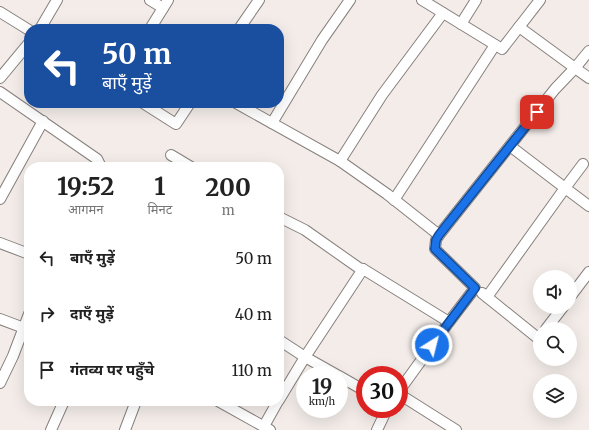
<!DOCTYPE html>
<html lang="hi">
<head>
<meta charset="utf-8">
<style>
  :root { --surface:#fff; --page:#f6f6f6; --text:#222; --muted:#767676 }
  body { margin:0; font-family:Merriweather,"Noto Sans Devanagari",serif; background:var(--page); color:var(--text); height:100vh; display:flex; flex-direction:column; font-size:15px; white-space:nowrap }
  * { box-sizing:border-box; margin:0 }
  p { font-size:13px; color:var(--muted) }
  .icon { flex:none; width:22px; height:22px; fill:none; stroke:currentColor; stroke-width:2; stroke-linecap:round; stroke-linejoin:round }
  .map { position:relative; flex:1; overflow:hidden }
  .side { position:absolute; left:24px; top:162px; width:260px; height:244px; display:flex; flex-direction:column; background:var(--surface); border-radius:16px; box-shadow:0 4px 16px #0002 }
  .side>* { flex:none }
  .guide { position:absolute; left:24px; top:24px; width:260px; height:84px; border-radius:16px; box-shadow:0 4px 16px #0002; background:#1a4fa0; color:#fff; overflow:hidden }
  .controls { position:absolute; left:533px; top:270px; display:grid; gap:8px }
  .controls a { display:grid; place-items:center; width:44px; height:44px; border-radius:50%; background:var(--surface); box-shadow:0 4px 16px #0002; font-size:20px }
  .speed { position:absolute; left:296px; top:366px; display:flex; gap:8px; font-size:20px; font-weight:700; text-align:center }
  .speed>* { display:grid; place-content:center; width:52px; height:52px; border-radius:50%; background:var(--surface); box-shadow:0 4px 16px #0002; line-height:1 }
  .speed small { font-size:10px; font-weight:400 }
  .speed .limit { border:6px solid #d22; background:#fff; color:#111 }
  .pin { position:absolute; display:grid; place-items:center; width:34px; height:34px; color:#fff; margin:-17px; border-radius:8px; box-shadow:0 2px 6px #0006 }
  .me { position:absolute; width:44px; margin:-22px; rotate:36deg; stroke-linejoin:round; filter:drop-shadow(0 0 3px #0008) }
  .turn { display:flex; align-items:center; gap:14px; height:84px; padding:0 12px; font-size:18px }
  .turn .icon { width:52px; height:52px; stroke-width:2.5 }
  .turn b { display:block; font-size:28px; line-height:34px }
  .eta { display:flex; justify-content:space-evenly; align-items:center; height:68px; text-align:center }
  .eta b { font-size:24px; font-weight:700; line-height:28px }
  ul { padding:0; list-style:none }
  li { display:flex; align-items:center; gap:12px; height:56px; padding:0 12px }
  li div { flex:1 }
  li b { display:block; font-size:15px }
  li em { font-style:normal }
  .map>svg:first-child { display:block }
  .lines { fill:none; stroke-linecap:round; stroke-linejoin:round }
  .minor-casing { stroke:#87807e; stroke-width:12 }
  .minor { stroke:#fff; stroke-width:10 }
  .route-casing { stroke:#114b97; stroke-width:10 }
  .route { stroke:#1a73e8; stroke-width:7 }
</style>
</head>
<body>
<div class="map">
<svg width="589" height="430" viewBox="0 0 589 430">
  <rect width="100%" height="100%" fill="#f3ece9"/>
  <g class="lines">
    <g class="minor-casing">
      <g id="minor">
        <polyline points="150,0 163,8"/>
        <polyline points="422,0 502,49 540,0"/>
        <polyline points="0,12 29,30"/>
        <polyline points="443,13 382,95 340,161 387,194 439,235 436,240 435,249 475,288 449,322"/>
        <polyline points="461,24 476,0"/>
        <polyline points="519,27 575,68 589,78"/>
        <polyline points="40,29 57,0"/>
        <polyline points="150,29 168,0"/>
        <polyline points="239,29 259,0"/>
        <polyline points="0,78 29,43"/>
        <polyline points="0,92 97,159 100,165 100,167"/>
        <polyline points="143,103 176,124 190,103"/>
        <polyline points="236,103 340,161"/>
        <polyline points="272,123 322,40 350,0"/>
        <polyline points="171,155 191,167"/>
        <polyline points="583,164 565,188 589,206"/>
        <polyline points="0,199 43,121"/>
        <polyline points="394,200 495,45"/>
        <polyline points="279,217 305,230 359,268 363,269 449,322 399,391"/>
        <polyline points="439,235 555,89 575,68 589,51"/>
        <polyline points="0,243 29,254"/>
        <polyline points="482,293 539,339 540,337"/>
        <polyline points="487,297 565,188 510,146"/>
        <polyline points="570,297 589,272"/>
        <polyline points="0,319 24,328"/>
        <polyline points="546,329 563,307"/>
        <polyline points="279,340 305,357 337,375"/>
        <polyline points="339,376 365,391"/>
        <polyline points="0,383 13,356 29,314"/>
        <polyline points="399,394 456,430"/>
        <polyline points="279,400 305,357 363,269"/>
        <polyline points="218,401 270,430"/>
        <polyline points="264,426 278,401"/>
        <polyline points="51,430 64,401"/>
        <polyline points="125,430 136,401"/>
        <polyline points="377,430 387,409"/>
      </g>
    </g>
    <use href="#minor" class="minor"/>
  </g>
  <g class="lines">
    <g class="route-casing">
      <polyline id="route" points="432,345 475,288 435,249 436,240 439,235 537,112"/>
    </g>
    <use href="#route" class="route"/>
  </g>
</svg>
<div class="controls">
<a><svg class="icon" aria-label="sound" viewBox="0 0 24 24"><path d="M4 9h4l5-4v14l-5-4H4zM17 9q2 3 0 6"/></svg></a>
<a><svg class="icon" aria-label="search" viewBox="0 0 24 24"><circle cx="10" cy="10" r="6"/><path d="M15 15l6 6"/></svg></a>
<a><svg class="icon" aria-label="layers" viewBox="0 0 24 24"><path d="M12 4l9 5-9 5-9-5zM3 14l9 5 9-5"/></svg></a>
</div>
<div class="speed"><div>19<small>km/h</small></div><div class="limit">30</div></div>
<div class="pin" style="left:537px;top:112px;background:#d93025"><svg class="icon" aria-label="arrive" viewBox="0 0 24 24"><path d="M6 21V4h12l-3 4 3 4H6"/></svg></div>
<svg class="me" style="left:432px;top:345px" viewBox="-20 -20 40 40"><circle r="17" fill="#1a73e8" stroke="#fff" stroke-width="3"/><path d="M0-11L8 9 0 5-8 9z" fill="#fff"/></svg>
<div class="guide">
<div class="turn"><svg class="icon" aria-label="left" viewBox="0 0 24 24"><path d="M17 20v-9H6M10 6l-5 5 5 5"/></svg><div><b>50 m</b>बाएँ मुड़ें</div></div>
</div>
<section class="side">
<div class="eta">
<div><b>19:52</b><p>आगमन</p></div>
<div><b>1</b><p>मिनट</p></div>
<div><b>200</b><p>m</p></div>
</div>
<ul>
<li><svg class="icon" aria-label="left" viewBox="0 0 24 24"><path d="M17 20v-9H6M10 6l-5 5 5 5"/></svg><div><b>बाएँ मुड़ें</b></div><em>50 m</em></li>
<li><svg class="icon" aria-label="right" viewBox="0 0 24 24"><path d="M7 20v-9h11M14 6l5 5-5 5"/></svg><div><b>दाएँ मुड़ें</b></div><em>40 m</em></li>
<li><svg class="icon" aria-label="arrive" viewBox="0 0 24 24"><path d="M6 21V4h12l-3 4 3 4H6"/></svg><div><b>गंतव्य पर पहुँचे</b></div><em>110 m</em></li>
</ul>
</section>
</div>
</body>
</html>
